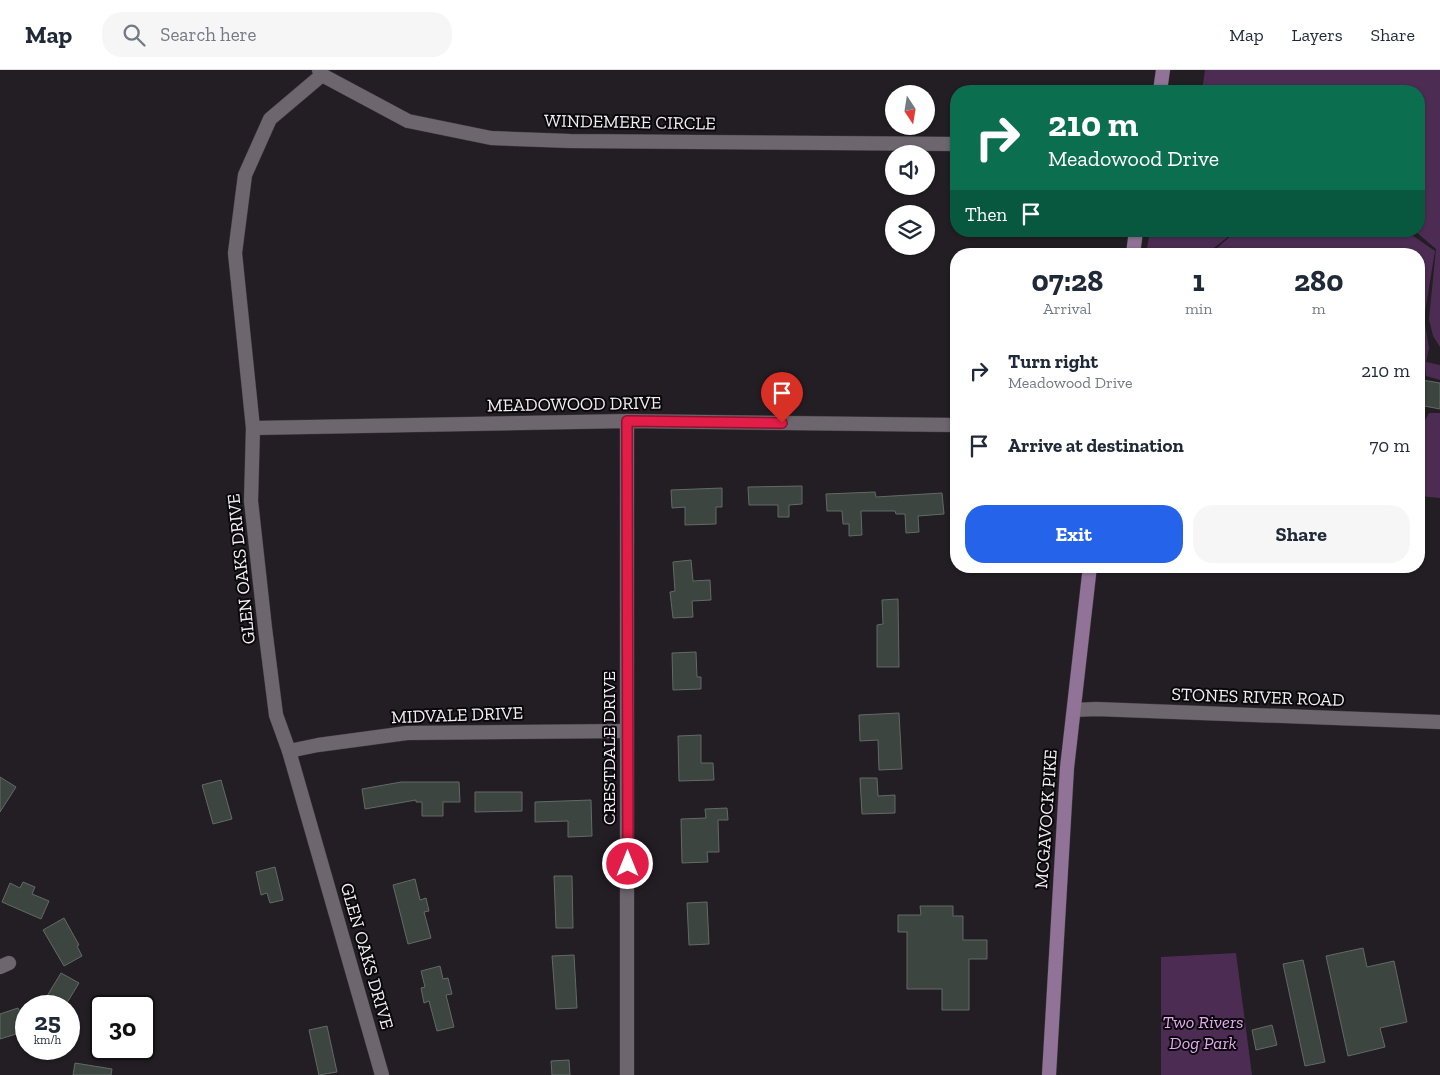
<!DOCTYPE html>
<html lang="en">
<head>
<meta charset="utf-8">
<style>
  :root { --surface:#fff; --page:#f6f6f7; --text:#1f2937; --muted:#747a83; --line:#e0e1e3; --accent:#2563eb }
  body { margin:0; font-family:"Zilla Slab",serif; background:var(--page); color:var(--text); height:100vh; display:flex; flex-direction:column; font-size:19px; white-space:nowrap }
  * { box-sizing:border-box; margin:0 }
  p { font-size:16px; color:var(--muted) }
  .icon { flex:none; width:28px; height:28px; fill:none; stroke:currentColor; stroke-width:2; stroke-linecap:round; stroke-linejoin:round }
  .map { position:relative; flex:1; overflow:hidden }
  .details { position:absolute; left:950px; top:178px; width:475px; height:325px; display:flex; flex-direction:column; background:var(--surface); border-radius:20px; box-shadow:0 1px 4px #0004 }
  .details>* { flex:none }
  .hud { position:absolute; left:950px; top:15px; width:475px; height:152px; border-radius:20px; box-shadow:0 1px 4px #0004; background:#0b6e4f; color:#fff; overflow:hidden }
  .needle { width:32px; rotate:168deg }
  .tools { position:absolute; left:885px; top:15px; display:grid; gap:10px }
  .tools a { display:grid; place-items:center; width:50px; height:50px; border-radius:50%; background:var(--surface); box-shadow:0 1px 4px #0004; font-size:25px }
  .speed { position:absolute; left:15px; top:925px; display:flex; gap:10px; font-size:25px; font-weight:700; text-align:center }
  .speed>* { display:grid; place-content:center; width:65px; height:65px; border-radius:50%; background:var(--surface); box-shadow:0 1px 4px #0004; line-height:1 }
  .speed small { font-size:12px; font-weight:400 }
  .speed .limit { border:2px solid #111; border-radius:8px; background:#fff; color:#111 }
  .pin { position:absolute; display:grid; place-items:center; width:42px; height:42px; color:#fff; margin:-51px -21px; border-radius:50% 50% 50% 0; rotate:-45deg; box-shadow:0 0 5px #0007 }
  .pin .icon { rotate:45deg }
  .me { position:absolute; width:55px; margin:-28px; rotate:0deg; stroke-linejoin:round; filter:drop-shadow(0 0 4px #0008) }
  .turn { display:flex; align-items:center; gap:18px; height:105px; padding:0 15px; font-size:22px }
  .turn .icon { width:65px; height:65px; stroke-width:2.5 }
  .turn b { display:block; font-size:35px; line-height:42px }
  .then { display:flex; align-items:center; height:48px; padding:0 15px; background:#0003; gap:10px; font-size:19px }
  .eta { display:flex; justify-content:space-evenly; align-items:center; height:85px; text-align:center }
  .eta b { font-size:30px; font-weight:700; line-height:35px }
  .button { display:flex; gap:10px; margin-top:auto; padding:10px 15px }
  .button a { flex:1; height:58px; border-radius:20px; background:var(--accent); color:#fff; font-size:20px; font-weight:700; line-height:58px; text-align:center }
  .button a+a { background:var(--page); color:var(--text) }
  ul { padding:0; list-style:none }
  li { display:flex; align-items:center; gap:15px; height:75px; padding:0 15px }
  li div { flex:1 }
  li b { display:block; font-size:19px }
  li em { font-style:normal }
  header { display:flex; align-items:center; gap:30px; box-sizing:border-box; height:70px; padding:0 25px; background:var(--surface); border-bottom:1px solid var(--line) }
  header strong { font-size:24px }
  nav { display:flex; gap:28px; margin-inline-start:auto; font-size:18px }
  .search { width:350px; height:45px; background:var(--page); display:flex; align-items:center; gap:12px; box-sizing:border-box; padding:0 18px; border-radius:20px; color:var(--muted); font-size:19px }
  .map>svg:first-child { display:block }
  .green { fill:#4d2c54 }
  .building { fill:#3c4540; stroke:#616b65 }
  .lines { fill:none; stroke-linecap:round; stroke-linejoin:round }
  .minor-casing { stroke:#3f3a40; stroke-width:15 }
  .secondary-casing { stroke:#3f3a40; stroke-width:15 }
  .minor { stroke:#6e666f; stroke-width:14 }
  .secondary { stroke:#917397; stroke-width:14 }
  .route-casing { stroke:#92132f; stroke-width:12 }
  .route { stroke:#e11d48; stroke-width:9 }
  .labels { text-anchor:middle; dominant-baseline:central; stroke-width:4; stroke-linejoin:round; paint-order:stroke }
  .street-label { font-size:18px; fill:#f2eef3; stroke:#0a080b }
  .park-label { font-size:18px; font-style:italic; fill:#e4a9f1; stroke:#0a080b }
</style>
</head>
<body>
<header>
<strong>Map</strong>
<div class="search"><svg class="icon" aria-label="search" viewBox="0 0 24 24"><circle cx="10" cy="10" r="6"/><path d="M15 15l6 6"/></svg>Search here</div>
<nav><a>Map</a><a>Layers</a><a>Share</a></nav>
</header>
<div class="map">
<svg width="1440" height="1005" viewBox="0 0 1440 1005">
  <rect width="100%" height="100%" fill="#231d24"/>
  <g class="green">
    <polygon points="1205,0 1440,0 1440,277 1433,266 1429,249 1436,179 1415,161 1419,161 1419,21 1202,21"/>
    <polygon points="1150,161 1235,161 1214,178 1210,184 1146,184"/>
    <polygon points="1236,161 1406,161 1435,181 1424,248 1429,278 1426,292 1440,295 1440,310 1426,306 1425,296 1419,330 1419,184 1213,184 1216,179"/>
    <polygon points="1429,343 1440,343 1440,428 1419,426 1419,361"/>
    <polygon points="1236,883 1252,1005 1161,1005 1161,887"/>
  </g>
  <g class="building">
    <polygon points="1422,310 1440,313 1440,339 1419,335"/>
    <polygon points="802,416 802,434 789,435 789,447 778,447 778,435 749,435 748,417"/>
    <polygon points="722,418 722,437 716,437 716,454 685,455 685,437 672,438 671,420"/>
    <polygon points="875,422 876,427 942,423 944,444 918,446 919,462 906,463 905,444 896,444 895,441 861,441 862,465 849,466 849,454 843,454 842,441 827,441 826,424"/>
    <polygon points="691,490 693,511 710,510 711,530 692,531 693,547 673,548 670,522 675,521 673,492"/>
    <polygon points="898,529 899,597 877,597 877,555 883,554 882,530"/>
    <polygon points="696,582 697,607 701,607 701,619 673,620 672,583"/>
    <polygon points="899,643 902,699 879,700 878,670 860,671 859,645"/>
    <polygon points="701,665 701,693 713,693 714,710 679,711 678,666"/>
    <polygon points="0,707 16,717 0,742"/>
    <polygon points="860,708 877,708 878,726 895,725 895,743 862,744"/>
    <polygon points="221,710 232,749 213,754 202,715"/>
    <polygon points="401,712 459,712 460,732 443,732 443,746 422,746 422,732 416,732 416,730 365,739 362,719"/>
    <polygon points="475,722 522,722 522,741 475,742"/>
    <polygon points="591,730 592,766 568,767 568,751 535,752 535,732"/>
    <polygon points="727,738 728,750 718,750 719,782 707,782 708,792 682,793 681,749 706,748 705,739"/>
    <polygon points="275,797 283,830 270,833 267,823 261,825 256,802"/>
    <polygon points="554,806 572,806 573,858 556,858"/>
    <polygon points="415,809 420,830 426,828 429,841 424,842 431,868 408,874 393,815"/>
    <polygon points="23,812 35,817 32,824 49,831 41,849 2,832 10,813 20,818"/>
    <polygon points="707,832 709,874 689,875 687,833"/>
    <polygon points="920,836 953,836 953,846 963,846 963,870 987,870 987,889 969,889 969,940 942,940 942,919 907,919 907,862 898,862 898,845 921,845"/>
    <polygon points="64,848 79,875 77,876 82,886 64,896 43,860"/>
    <polygon points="1363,878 1367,897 1394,891 1407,952 1380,958 1385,977 1348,986 1326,886"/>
    <polygon points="574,885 577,938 556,939 552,886"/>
    <polygon points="1303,890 1325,992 1305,996 1283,894"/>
    <polygon points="440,896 443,909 448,908 452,924 446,925 454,957 437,961 429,931 424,933 421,918 425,917 421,901"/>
    <polygon points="61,903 79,913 65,936 41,936"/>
    <polygon points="18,938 20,942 26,940 26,961 0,969 0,944"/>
    <polygon points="1272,955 1277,975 1256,980 1252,960"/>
    <polygon points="327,956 337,1002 319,1005 309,960"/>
    <polygon points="569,990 570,1005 552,1005 551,991"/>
    <polygon points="75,993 112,999 111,1005 73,1005"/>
  </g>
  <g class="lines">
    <g class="minor-casing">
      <g id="minor">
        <polyline points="319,0 322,5 408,51 491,68 570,71 956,74"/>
        <polyline points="322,5 270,49 245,105 235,183 253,358 251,431 265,558 276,645 289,681 382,1005"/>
        <polyline points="253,358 627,351 956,355"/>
        <polyline points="1074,640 1096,639 1440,652"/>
        <polyline points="289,681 318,675 407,663 627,661"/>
        <polyline points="0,897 9,893"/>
        <polyline points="627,1005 627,351"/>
      </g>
    </g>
    <g class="secondary-casing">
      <g id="secondary">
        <polyline points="1160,21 1163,0"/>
        <polyline points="1133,184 1136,161"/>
        <polyline points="1049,1005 1067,698 1090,496"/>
      </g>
    </g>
    <use href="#minor" class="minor"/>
    <use href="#secondary" class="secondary"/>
  </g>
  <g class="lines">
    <g class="route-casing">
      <polyline id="route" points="628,794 627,351 782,353"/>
    </g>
    <use href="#route" class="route"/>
  </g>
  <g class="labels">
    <g class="street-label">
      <text transform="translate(630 52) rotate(1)">WINDEMERE CIRCLE</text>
      <text transform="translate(574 334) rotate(-1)">MEADOWOOD DRIVE</text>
      <text transform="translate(241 499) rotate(-96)">GLEN OAKS DRIVE</text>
      <text transform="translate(1258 627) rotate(2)">STONES RIVER ROAD</text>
      <text transform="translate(457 645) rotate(-2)">MIDVALE DRIVE</text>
      <text transform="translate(609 678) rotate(-90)">CRESTDALE DRIVE</text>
      <text transform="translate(1046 749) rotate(-86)">MCGAVOCK PIKE</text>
      <text transform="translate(367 886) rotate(74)">GLEN OAKS DRIVE</text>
    </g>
    <g class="park-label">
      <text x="1203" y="952">Two Rivers<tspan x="1203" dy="21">Dog Park</tspan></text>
    </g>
  </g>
</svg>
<div class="tools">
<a><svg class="needle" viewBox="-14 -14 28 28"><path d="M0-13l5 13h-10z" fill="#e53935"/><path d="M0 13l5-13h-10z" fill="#747a83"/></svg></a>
<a><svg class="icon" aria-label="sound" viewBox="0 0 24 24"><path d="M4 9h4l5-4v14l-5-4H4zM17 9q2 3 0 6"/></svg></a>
<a><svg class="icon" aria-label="layers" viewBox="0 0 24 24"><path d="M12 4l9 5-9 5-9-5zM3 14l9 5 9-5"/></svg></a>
</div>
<div class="speed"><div>25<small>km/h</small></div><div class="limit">30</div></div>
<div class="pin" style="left:782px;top:353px;background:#d93025"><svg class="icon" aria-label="arrive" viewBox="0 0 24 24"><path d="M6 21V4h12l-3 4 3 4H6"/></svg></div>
<svg class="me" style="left:628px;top:794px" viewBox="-20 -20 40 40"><circle r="17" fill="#e11d48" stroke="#fff" stroke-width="3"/><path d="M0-11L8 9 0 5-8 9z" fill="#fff"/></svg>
<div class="hud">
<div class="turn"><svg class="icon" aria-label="right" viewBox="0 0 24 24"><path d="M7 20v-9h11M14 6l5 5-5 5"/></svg><div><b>210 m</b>Meadowood Drive</div></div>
<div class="then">Then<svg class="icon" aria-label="arrive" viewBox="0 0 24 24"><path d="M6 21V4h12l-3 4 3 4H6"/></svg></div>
</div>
<section class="details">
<div class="eta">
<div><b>07:28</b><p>Arrival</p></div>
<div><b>1</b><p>min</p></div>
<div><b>280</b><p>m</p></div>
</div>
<ul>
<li><svg class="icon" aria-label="right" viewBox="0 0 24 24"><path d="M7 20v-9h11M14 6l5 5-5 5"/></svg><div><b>Turn right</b><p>Meadowood Drive</p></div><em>210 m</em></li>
<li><svg class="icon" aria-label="arrive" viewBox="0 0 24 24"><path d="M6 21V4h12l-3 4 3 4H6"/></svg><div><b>Arrive at destination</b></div><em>70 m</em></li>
</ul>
<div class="button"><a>Exit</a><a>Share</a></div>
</section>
</div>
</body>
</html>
